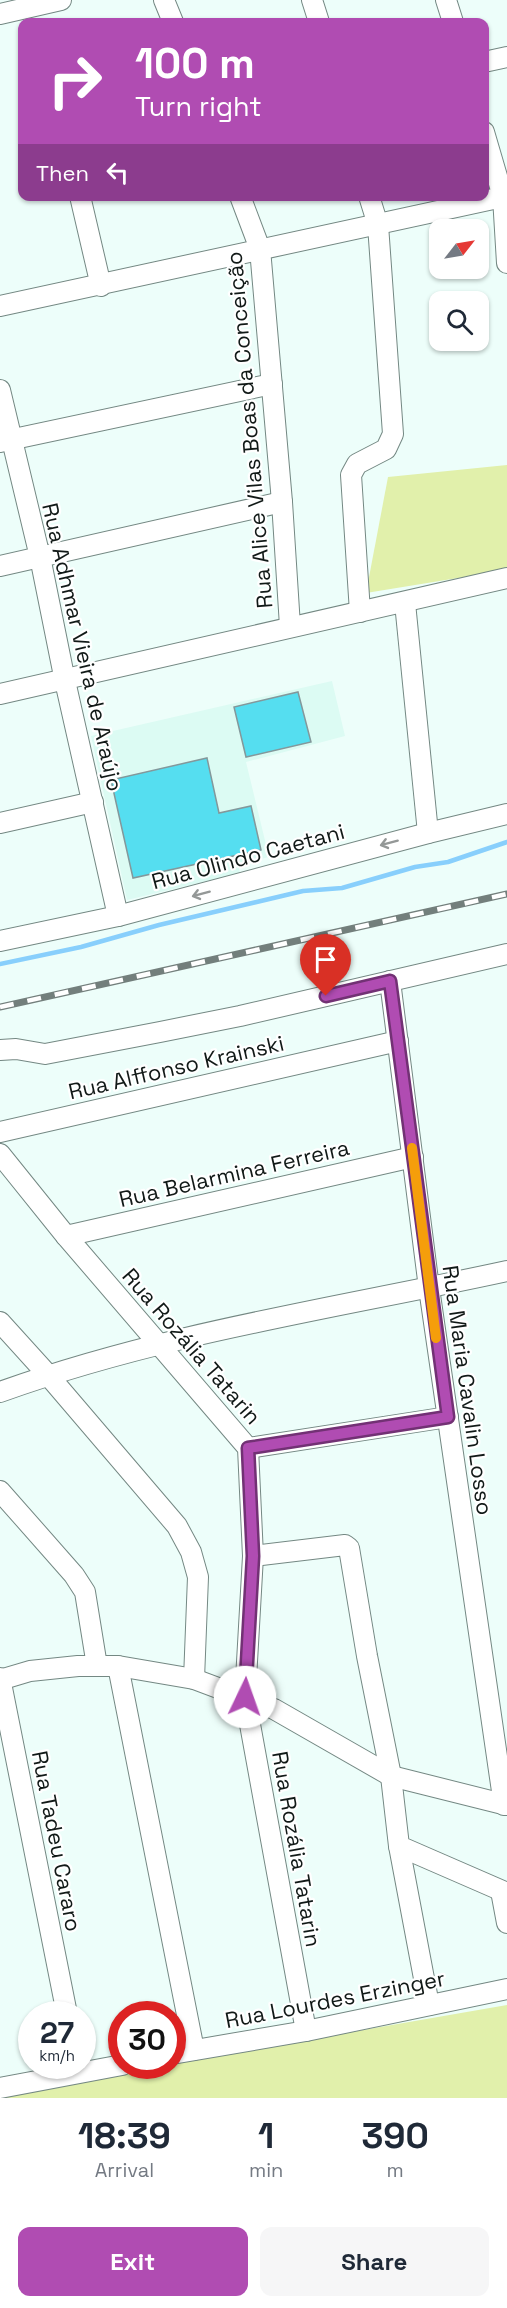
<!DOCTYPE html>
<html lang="en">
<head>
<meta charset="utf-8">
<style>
  :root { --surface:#fff; --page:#f6f6f7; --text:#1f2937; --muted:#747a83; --accent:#b04cb2 }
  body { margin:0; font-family:"Space Grotesk",sans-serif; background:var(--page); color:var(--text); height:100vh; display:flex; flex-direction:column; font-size:22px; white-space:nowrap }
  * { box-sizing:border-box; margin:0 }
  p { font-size:20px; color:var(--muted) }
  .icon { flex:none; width:33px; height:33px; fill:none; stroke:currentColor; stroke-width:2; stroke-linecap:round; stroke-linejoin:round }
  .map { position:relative; height:2098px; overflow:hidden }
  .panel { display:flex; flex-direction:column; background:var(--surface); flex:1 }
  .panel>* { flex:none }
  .guide { position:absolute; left:18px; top:18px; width:471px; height:183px; border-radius:12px; box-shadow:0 2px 4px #0004; background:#b04cb2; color:#fff; overflow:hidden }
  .needle { width:39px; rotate:59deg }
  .controls { position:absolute; left:429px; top:219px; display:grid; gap:12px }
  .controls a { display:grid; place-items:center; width:60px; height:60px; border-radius:12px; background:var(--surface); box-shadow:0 2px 4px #0004; font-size:30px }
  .speed { position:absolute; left:18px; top:2001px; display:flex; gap:12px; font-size:30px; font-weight:700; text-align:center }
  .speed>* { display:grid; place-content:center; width:78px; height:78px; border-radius:50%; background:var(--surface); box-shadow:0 2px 4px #0004; line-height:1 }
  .speed small { font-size:15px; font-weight:400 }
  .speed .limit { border:9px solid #d22; background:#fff; color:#111 }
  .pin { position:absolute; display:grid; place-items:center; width:51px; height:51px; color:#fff; margin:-62px -26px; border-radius:50% 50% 50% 0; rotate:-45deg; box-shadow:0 0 6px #0007 }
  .pin .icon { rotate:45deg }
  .me { position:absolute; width:66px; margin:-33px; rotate:3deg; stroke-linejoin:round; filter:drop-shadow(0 0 4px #0008) }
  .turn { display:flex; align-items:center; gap:21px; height:126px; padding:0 18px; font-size:27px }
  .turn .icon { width:78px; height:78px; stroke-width:2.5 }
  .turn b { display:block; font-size:42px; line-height:51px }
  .then { display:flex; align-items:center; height:57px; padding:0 18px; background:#0003; gap:12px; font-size:22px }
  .eta { display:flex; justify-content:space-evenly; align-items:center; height:102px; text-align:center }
  .eta b { font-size:36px; font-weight:700; line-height:42px }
  .button { display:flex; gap:12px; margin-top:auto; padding:12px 18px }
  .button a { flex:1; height:69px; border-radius:12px; background:var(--accent); color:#fff; font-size:24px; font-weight:700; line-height:69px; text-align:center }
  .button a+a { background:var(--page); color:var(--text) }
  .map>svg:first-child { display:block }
  .built { fill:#dcfbf3 }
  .green { fill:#e1f0ab }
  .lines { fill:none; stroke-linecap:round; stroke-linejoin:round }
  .stream { stroke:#88cffc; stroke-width:4.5 }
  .building { fill:#55def0; stroke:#83989b; stroke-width:1.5 }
  .minor-casing { stroke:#748883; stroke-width:22 }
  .minor { stroke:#fff; stroke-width:20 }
  .rail-casing { stroke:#737f7c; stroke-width:7 }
  .rail { stroke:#fff; stroke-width:4.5; stroke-dasharray:14; stroke-linecap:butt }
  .oneway { stroke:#949897 }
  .route-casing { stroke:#723174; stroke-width:15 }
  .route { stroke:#b04cb2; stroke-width:10 }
  .slow { stroke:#f59e0b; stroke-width:10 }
  .labels { text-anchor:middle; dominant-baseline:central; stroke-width:4.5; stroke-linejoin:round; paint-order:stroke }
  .street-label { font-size:22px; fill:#111917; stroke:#fff }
</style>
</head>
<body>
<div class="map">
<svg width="507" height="2098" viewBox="0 0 507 2098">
  <rect width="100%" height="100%" fill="#edfefa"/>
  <polygon class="built" points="332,681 345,736 246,762 269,857 238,864 240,873 127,900 91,736"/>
  <g class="green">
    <polygon points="507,465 507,570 366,593 388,477"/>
    <polygon points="507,2005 507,2098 3,2098 160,2066 172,2066 173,2063"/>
  </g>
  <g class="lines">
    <polyline class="stream" points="0,964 81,947 159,925 303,891 342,888 415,867 448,862 507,842"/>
  </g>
  <g class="building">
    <polygon points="298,692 311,742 246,757 234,707"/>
    <polygon points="207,758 219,813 251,806 261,850 133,878 111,780"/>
  </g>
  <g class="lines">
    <g class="minor-casing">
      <g id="minor">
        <polyline points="164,0 173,22"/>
        <polyline points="312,0 319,22"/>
        <polyline points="446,0 453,22"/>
        <polyline points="0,14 61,0"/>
        <polyline points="484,62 507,57"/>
        <polyline points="484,132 503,197 507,263"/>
        <polyline points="80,196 101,286"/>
        <polyline points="240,196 260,249 282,502 290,626"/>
        <polyline points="0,306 507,196"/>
        <polyline points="0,390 40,557 65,681 118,916"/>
        <polyline points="0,442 272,384"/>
        <polyline points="0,566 282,502"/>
        <polyline points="405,603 428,833"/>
        <polyline points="360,612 351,475 357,464 386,449 393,434 378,225 369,196"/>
        <polyline points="0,694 507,578"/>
        <polyline points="0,823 93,802"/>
        <polyline points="0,941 118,916 428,833 507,814"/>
        <polyline points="390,981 429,1288 504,1805"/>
        <polyline points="0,1050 16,1049 45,1054 160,1032 240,1016 507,954"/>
        <polyline points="0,1132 398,1041"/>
        <polyline points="0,1154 66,1236 248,1448 253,1556 245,1697 306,2031"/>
        <polyline points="66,1236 413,1157"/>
        <polyline points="0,1322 48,1375 177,1526 191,1552 198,1577 194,1679"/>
        <path d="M0,1392C164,1333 337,1308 507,1271"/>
        <polyline points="248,1448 448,1417"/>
        <polyline points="0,1491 74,1575 85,1592 97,1666"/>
        <polyline points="253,1556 345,1545 349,1548 367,1656 391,1776 399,1846 507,1893"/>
        <polyline points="118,1666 194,2050"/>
        <polyline points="0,1678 67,2014"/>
        <polyline points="0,1680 30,1671 78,1666 118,1666 194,1679 274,1709 391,1776 507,1805"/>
        <polyline points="399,1846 429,2005"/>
        <polyline points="501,1891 507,1923"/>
        <polyline points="172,2054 306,2031 507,1989"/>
        <polyline points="0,2088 122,2065"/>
      </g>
    </g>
    <use href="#minor" class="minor"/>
    <g class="rail-casing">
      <polyline id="rail" points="0,1007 507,894"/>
    </g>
    <use href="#rail" class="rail"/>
  </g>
  <defs><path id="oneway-shaft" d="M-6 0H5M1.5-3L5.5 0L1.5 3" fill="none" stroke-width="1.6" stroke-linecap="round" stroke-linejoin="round" transform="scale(1.5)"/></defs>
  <g class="oneway">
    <use href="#oneway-shaft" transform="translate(389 843) rotate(165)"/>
    <use href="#oneway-shaft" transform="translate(201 894) rotate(165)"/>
  </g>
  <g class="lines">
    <g class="route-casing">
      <polyline id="route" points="245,1697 253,1556 248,1448 448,1417 390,981 326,996"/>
    </g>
    <use href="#route" class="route"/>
    <polyline class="slow" points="412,1148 436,1338"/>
  </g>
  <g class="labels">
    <g class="street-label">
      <text transform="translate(249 430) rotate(-95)">Rua Alice Vilas Boas da Conceição</text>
      <text transform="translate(83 647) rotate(77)">Rua Adhmar Vieira de Araújo</text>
      <text transform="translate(248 856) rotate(-15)">Rua Olindo Caetani</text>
      <text transform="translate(176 1067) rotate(-13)">Rua Alffonso Krainski</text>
      <text transform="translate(234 1173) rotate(-13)">Rua Belarmina Ferreira</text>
      <text transform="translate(192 1346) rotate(49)">Rua Rozália Tatarin</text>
      <text transform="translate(468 1390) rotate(82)">Rua Maria Cavalin Losso</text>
      <text transform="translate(57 1841) rotate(79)">Rua Tadeu Cararo</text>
      <text transform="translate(297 1849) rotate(80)">Rua Rozália Tatarin</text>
      <text transform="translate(335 1999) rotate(-11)">Rua Lourdes Erzinger</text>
    </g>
  </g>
</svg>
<div class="controls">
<a><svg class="needle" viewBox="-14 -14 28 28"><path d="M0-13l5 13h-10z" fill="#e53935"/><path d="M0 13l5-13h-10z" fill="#747a83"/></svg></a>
<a><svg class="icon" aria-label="search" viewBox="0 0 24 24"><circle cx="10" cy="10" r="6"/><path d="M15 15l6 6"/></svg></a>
</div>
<div class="speed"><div>27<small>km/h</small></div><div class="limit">30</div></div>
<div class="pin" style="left:326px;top:996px;background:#d93025"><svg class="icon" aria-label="arrive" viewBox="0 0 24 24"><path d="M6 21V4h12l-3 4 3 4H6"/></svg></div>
<svg class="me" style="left:245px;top:1697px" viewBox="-20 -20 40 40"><circle r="19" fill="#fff"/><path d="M0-13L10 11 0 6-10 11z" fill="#b04cb2"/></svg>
<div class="guide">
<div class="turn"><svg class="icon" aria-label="right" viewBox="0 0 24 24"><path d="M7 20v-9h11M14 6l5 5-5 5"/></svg><div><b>100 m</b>Turn right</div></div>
<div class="then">Then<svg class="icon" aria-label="left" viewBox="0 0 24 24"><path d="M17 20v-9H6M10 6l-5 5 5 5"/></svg></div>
</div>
</div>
<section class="panel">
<div class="eta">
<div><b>18:39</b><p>Arrival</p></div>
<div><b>1</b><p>min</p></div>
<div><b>390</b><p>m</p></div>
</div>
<div class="button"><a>Exit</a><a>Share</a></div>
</section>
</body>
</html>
